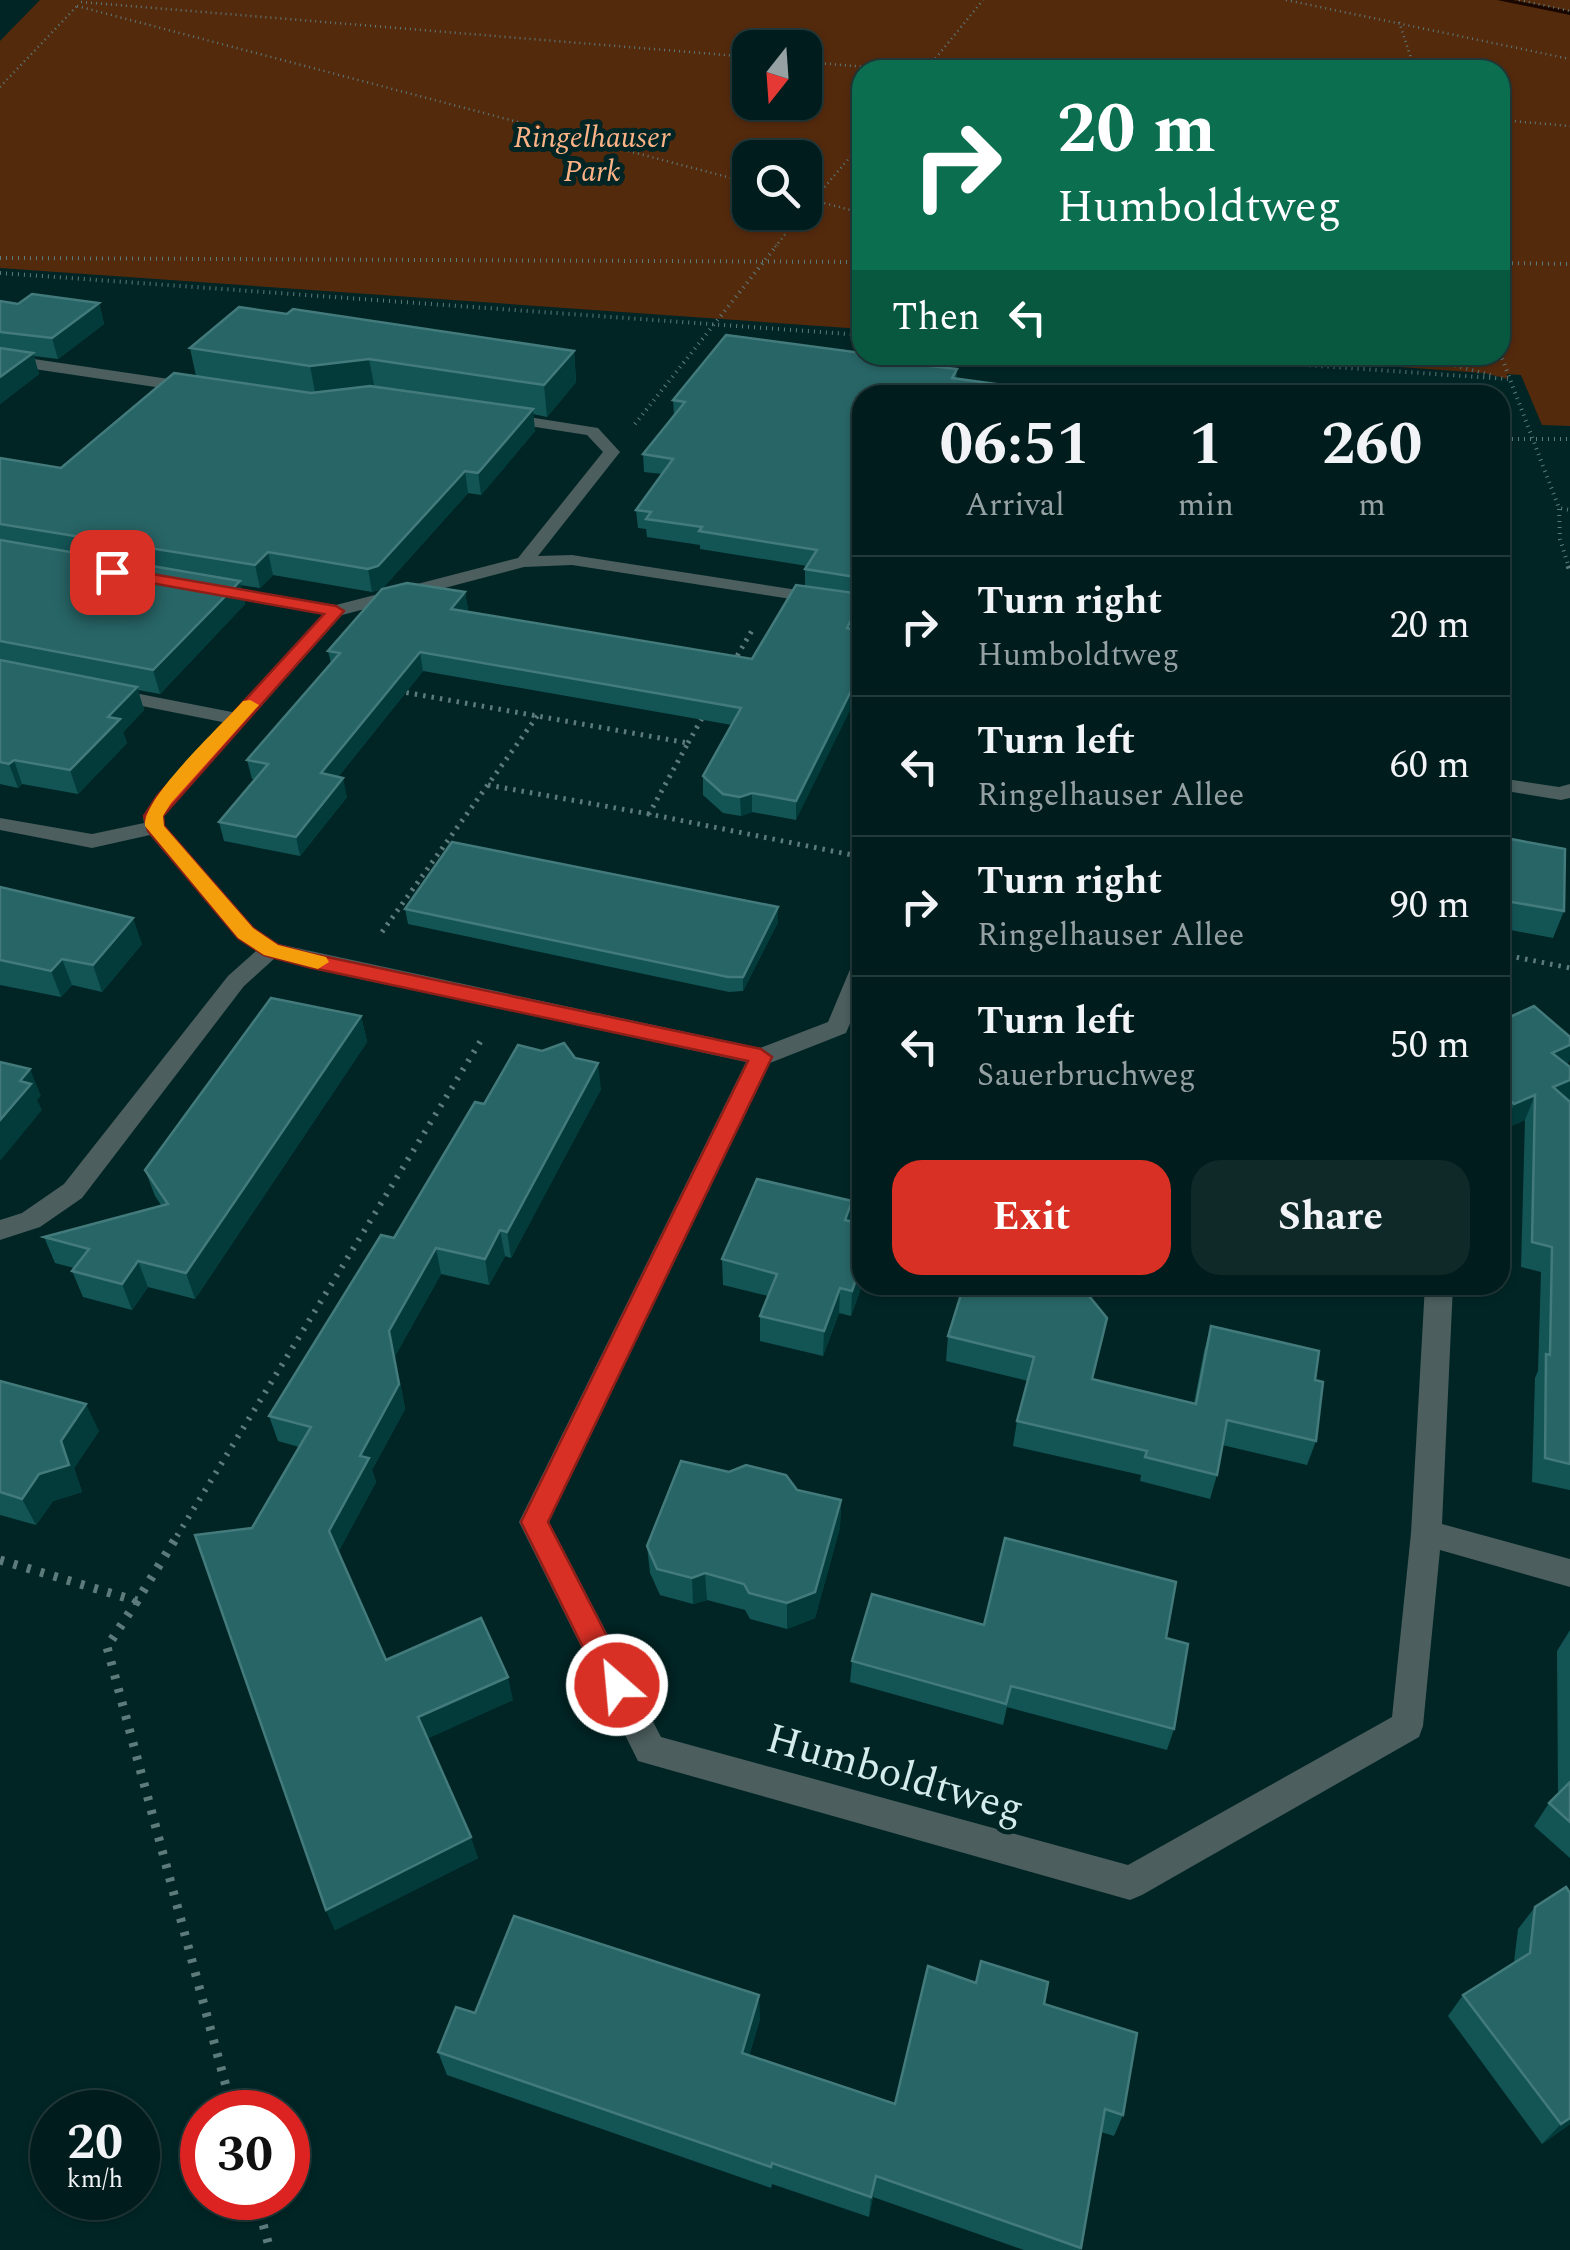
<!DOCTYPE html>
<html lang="en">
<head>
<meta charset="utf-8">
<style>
  :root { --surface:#011c1c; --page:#0f2929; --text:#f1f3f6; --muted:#96a1a3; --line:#233a3b; --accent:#d93025 }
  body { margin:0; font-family:Spectral,serif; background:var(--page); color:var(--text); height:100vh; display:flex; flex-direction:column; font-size:38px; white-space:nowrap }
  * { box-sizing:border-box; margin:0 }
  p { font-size:32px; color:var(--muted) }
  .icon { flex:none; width:55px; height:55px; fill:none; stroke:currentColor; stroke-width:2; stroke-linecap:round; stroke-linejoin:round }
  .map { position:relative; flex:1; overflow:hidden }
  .details { position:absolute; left:852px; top:385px; width:658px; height:910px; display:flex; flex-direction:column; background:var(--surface); border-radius:30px; box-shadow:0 2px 8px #0004,0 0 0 2px var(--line) }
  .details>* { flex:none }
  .top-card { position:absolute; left:852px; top:60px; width:658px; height:305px; border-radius:30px; box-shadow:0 2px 8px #0004,0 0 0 2px var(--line); background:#0b6e4f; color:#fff; overflow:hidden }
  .needle { width:65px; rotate:197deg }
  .buttons { position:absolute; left:732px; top:30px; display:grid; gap:20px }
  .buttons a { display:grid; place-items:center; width:90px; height:90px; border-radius:20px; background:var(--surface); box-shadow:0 2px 8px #0004,0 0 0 2px var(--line); font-size:50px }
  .speed { position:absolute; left:30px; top:2090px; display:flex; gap:20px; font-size:50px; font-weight:700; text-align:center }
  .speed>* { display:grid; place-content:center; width:130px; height:130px; border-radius:50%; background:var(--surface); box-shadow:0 2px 8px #0004,0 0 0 2px var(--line); line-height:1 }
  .speed small { font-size:25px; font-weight:400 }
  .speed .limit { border:15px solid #d22; background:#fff; color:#111 }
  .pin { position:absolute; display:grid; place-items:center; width:85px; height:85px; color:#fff; margin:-42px; border-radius:20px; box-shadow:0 5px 15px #0006 }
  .me { position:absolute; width:110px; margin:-55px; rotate:333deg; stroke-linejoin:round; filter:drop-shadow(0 0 8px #0008) }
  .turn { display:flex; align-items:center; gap:35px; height:210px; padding:0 40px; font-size:45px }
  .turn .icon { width:130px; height:130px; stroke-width:2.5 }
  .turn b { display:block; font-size:70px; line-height:85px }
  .then { display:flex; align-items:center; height:95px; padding:0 40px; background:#0003; gap:20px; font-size:38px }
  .eta { display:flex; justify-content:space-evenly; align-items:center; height:170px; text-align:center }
  .eta b { font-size:60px; font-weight:700; line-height:70px }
  .button { display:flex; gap:20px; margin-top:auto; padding:20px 40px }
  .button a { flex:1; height:115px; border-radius:30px; background:var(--accent); color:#fff; font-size:40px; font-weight:700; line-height:115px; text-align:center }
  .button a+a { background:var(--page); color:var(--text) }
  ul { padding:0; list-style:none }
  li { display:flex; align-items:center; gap:30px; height:140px; padding:0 40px; border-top:2px solid var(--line) }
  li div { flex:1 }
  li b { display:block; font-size:38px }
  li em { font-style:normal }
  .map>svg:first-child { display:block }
  .green { fill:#542a0d; fill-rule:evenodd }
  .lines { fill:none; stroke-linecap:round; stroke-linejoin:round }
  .stream { fill:#190600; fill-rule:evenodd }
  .path-far4 { stroke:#5d7b7b; stroke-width:2.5; stroke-dasharray:1 4; stroke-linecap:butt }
  .path-far3 { stroke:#5d7b7b; stroke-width:4; stroke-dasharray:1 5; stroke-linecap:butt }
  .path-far2 { stroke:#5d7b7b; stroke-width:5; stroke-dasharray:2.5 6; stroke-linecap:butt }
  .path-far1 { stroke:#5d7b7b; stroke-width:6; stroke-dasharray:2.5 8; stroke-linecap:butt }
  .path { stroke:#5d7b7b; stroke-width:9; stroke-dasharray:4 10; stroke-linecap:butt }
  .lane { fill:#4c5e5e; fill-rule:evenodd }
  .street { fill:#4c5e5e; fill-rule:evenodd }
  .wall { fill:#135455 }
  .shaded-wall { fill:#033b3b }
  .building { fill:#286566; stroke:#437a7b; stroke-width:2.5 }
  .route { fill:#d93025; stroke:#8d1f18; stroke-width:2.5 }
  .slow { fill:#f59e0b }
  .labels { text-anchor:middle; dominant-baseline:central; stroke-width:10; stroke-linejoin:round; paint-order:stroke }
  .far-park-label { font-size:30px; font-style:italic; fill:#feb386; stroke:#012525 }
  .near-street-label { font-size:42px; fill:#d5ecec; stroke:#012525 }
</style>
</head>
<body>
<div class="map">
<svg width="1570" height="2250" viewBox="0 0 1570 2250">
  <rect width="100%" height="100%" fill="#012525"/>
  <path class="green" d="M40,0H1570V426L1542,425L1521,375L1507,374L1508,379L1484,373L1232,355H1500V70H862V329L0,268V41ZM750,48H805V102H750ZM750,158H805V212H750Z"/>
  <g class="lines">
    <polygon class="stream" points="1497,0 1513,0 1570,11 1570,15"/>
    <g class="path-far4">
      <polyline points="1286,0 1570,59"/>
      <polyline points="1519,0 1570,11"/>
      <polyline points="81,2 750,57"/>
      <polyline points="77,6 750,183"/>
      <polyline points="1399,22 1415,70"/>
      <polyline points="805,62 904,70"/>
      <polyline points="926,70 983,0"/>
      <polyline points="0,87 79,4"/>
      <polyline points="1500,120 1570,126"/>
      <polyline points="805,198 862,213"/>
      <polyline points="805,210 862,143"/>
      <polyline points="775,247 803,212"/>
    </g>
    <g class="path-far3">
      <polyline points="0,258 862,262"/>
      <polyline points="1500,263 1570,264"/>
      <polyline points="0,273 862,335"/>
      <polyline points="1500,353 1559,508 1570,510"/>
      <polyline points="1160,355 1508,379"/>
      <polyline points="1414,355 1491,375"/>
      <polyline points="635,424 777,245"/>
      <polyline points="1500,439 1570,439"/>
      <polyline points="1559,509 1560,539 1569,568"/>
    </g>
    <g class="path-far2">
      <polyline points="1568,566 1570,571"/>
      <polyline points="733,663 754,627"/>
      <polyline points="398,691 688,743 649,814 862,857"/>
      <polyline points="688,743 705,713"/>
      <polyline points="488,785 649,814"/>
      <polyline points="382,932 538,715"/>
      <polyline points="1500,954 1570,968"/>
    </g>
    <polyline class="path-far1" points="177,1536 483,1037"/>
    <g class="path">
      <polyline points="0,1560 137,1601 179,1533"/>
      <polyline points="137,1601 107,1647 233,2112"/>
      <polyline points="256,2198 270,2250"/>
    </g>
    <polygon class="lane" points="109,688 237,713 247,719 237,725 102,698 102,690"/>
    <g class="street">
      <polygon points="0,354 196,383 204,388 196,393 0,364"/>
      <polygon points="503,413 598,428 620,452 538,556 572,555 862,600 862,610 572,565 524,567 342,615 163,816 165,826 254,928 278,944 760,1048 828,1022 851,967 862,960 862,995 846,1033 770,1063 549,1522 661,1737 1128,1865 1392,1717 1411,1533 1425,1285 1453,1285 1442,1524 1570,1559 1570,1587 1440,1550 1423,1726 1419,1737 1142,1895 1130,1900 638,1761 519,1522 746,1062 275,958 244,986 82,1198 40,1227 0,1240 0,1220 22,1213 64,1184 228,976 256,951 238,938 150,835 92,848 0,830 0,818 92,834 144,823 143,816 156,797 323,614 212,594 203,589 206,585 336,605 518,558 603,452 587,435 497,421 495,418"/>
      <polygon points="1500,778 1559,787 1570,784 1570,798 1561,800 1500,790"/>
    </g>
  </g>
  <g class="wall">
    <polygon points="0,301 18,304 99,303 104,324 58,359 34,356 39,374 0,404"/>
    <polygon points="190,348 574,351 576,382 547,417 533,414 535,431 481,495 468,493 382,589 465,592 468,610 466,612 752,659 805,586 805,569 807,566 700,549 700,545 647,537 646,529 638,528 636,510 662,474 644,472 643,454 674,416 673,400 932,366 957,369 956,379 1069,394 1131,395 862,395 862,617 856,630 796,820 752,812 741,816 723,813 703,795 703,776 732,725 423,671 338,777 347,797 300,856 224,841 219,822 255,779 252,779 247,760 331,663 328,651 382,589 372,592 273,575 260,588 240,585 245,604 160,694 138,690 144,710 123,732 127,743 78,794 22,784 18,788 0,784 0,458 61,468 196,376"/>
    <polygon points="1500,837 1564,911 1553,938 1500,928"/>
    <polygon points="0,887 142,944 102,992 72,985 61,997 0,985"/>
    <polygon points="405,909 778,922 743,991 729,992 408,924"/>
    <polygon points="1500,1008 1510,1017 1570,1037 1570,1059 1567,1065 1570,1067 1570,1490 1532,1482 1535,1378 1538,1371 1541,1272 1521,1267 1525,1120 1504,1129 1500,1125"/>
    <polygon points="361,1016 367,1042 195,1299 148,1287 132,1310 83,1297 72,1271 74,1268 55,1263 44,1237 161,1205 155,1196 145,1170"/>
    <polygon points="575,1058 601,1089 511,1258 505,1256 489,1285 441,1274 395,1356 405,1409 372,1470 376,1482 338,1552 386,1660 513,1700 428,1738 478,1858 335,1930 326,1910 299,1447 278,1441 269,1416 394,1238 484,1104"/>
    <polygon points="852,1201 851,1221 862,1224 862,1285 851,1316 839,1313 823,1356 760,1341 760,1316 768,1296 723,1285 722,1259"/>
    <polygon points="1081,1287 1093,1379 1194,1403 1204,1351 1211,1326 1315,1380 1316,1441 1307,1465 1222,1445 1217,1475 1210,1499 1140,1481 1141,1475 1013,1446 1017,1421 1028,1381 946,1361 948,1336"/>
    <polygon points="0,1381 99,1431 74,1468 82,1492 53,1501 36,1525 0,1515"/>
    <polygon points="797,1490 841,1500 840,1527 815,1618 787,1629 750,1619 745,1610 707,1600 693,1604 660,1595 650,1573 647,1546"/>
    <polygon points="984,1625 1166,1638 1174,1729 1167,1750 1007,1707 1003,1725 850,1682 852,1661"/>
    <polygon points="1570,1630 1570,1858 1534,1826 1549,1803 1558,1795 1557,1651"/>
    <polygon points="1535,1907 1570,2124 1542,2144 1448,2016 1463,1995 1514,1962 1518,1929"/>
    <polygon points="976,1983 1044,2004 1123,2115 1114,2136 1101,2132 1080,2250 1024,2250 873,2197 869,2217 772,2184 771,2188 447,2075 438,2052 475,2013 760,2019 749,2056 895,2104"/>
  </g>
  <g class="shaded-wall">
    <polygon points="99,303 104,324 58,359 52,338"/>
    <polygon points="574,351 576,382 547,417 544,385"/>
    <polygon points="33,353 39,374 0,404 0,377"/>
    <polygon points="369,359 375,390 316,397 310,366"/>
    <polygon points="533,409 535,431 481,495 478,473"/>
    <polygon points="465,471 468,493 382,589 372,592 368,569"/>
    <polygon points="268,552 273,575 260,588 255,565"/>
    <polygon points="240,581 245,604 160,694 153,670"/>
    <polygon points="465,592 468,610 454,627 451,609"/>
    <polygon points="862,599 862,617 847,647 847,628"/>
    <polygon points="420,652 423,671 325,793 321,773"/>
    <polygon points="862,669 862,686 796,820 796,801"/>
    <polygon points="137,687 144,710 123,732 127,743 78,794 70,770 108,717"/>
    <polygon points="14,760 22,784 18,788 9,764"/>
    <polygon points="343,778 347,797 300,856 296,837"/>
    <polygon points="752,793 752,812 741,816 740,797"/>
    <polygon points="778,907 778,922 743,991 743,977"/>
    <polygon points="133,918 142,944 102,992 93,965"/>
    <polygon points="62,959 72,985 61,997 51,971"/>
    <polygon points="361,1016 367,1042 195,1299 186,1273"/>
    <polygon points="1570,1045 1570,1059 1566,1067 1552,1053"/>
    <polygon points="598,1063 601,1089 511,1258 507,1232"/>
    <polygon points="30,1069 41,1096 37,1100 42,1110 0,1161 0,1120 20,1081"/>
    <polygon points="1570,1080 1570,1099 1569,1101 1553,1087"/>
    <polygon points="1535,1095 1525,1120 1504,1129 1514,1104"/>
    <polygon points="852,1201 851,1227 845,1220"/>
    <polygon points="500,1230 505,1256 489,1285 485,1259"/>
    <polygon points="436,1248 441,1274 395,1356 405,1409 372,1470 376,1482 337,1555 329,1531 360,1456 389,1331"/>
    <polygon points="138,1261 148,1287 132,1310 122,1284"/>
    <polygon points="862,1263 862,1285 851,1316 852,1291"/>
    <polygon points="840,1288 839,1313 823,1356 824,1331"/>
    <polygon points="86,1404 99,1431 74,1468 82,1492 53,1501 36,1525 22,1499"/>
    <polygon points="841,1500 840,1527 815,1618 787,1629 787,1603"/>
    <polygon points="705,1573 707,1600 693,1604 692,1578"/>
    <polygon points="508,1677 513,1700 425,1740 418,1717"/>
    <polygon points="471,1837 478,1858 335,1930 326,1910"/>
    <polygon points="759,1995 760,2019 743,2076 742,2053"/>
    <polygon points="1570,2118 1570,2124 1542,2144 1561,2124"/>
    <polygon points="876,2176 873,2197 869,2217 871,2197"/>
  </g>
  <g class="building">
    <polygon points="32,294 99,303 52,338 0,332 0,301 18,304"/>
    <polygon points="239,307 287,314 293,309 574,351 544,385 369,359 310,366 190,348"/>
    <polygon points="726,335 862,353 862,355 880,355 932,362 930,366 957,369 952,378 1069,394 1072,387 1131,395 862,395 862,578 805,569 817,550 699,531 702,527 646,519 651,512 636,510 673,459 643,454 685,402 673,400"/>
    <polygon points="0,348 33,353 0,377"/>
    <polygon points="174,373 311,393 370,386 533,409 478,473 465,471 378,566 368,569 268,552 255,565 0,524 0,458 61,468"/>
    <polygon points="0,540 240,581 153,670 0,641"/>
    <polygon points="407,583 465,592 451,609 752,659 796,585 862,594 862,599 847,628 862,631 862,669 796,801 752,793 740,797 723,794 703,776 741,708 420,652 321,773 343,778 296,837 219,822 268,764 247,760 340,653 328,651 382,589"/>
    <polygon points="0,660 137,687 108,717 120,719 70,770 14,760 9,764 0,762"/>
    <polygon points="1500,837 1565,849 1564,911 1500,900"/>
    <polygon points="452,842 778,907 743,977 728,977 405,909"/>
    <polygon points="0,887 133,918 93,965 62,959 51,971 0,960"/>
    <polygon points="271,998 361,1016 186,1273 138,1261 122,1284 72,1271 89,1249 44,1237 168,1204 145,1170"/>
    <polygon points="1534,1006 1570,1037 1570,1045 1552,1053 1570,1067 1570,1080 1553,1087 1570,1102 1570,1464 1545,1458 1546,1354 1550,1355 1552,1247 1532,1242 1535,1095 1514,1104 1500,1091 1500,1008 1510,1017"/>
    <polygon points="564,1043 575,1058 598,1063 507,1232 500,1230 485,1259 436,1248 389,1331 399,1384 360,1456 369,1458 329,1531 386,1660 481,1618 508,1677 418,1717 471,1837 326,1910 195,1535 252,1528 311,1427 269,1416 381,1235 394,1238 475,1102 484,1104 518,1045 542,1051"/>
    <polygon points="0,1062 30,1069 20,1081 31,1084 0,1120"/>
    <polygon points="757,1179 852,1201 845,1220 862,1224 862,1263 852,1291 840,1288 824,1331 760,1316 777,1274 722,1259"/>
    <polygon points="964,1285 1080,1285 1107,1318 1092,1379 1196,1404 1211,1326 1319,1351 1315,1380 1323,1382 1316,1441 1227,1420 1217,1475 1145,1457 1147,1451 1017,1421 1034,1357 948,1336"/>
    <polygon points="0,1381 86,1404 61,1441 69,1465 39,1474 22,1499 0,1492"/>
    <polygon points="681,1461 729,1472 746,1465 786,1475 797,1490 841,1500 815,1592 787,1603 749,1593 744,1584 705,1573 692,1578 657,1569 647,1546"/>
    <polygon points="1005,1538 1176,1582 1166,1638 1188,1644 1174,1729 1011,1686 1006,1704 852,1661 872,1594 984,1625"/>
    <polygon points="1570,1782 1570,1822 1549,1803"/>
    <polygon points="1566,1887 1570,1893 1570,2118 1561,2124 1463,1995 1530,1953 1535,1907"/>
    <polygon points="514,1916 759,1995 742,2053 895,2104 928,1966 976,1983 981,1961 1048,1982 1044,2004 1137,2033 1123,2115 1105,2109 1081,2248 876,2176 871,2197 772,2163 771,2167 438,2052 456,2007 475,2013"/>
  </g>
  <polygon class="route" points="112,567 336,606 344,611 163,816 164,826 253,928 278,945 308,953 761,1049 772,1057 548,1522 627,1675 631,1685 627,1694 617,1698 606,1694 521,1522 748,1061 308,967 264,955 238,938 148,831 144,816 157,796 324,614 106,575 106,569"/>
  <path class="slow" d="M250,700L259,705L171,803L163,816L164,826L253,928L278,945L326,957L329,962L318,969L264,955L238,938L145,826C142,798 222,725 243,701Z"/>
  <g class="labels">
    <g class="far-park-label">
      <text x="592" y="138">Ringelhauser<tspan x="592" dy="34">Park</tspan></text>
    </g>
    <g class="near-street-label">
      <text transform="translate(895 1774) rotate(16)">Humboldtweg</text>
    </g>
  </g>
</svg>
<div class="buttons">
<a><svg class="needle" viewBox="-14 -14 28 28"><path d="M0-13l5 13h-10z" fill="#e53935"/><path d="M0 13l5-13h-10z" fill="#96a1a3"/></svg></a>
<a><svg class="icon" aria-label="search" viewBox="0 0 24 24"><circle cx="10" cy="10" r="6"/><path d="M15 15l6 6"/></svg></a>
</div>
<div class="speed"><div>20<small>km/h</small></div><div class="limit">30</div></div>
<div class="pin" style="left:112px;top:572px;background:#d93025"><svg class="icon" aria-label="arrive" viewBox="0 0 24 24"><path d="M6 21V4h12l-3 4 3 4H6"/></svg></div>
<svg class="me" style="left:617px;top:1685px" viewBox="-20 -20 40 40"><circle r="17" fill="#d93025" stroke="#fff" stroke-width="3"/><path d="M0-11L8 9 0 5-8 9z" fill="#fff"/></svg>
<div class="top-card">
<div class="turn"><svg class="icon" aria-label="right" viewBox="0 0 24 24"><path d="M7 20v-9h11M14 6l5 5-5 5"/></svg><div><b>20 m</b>Humboldtweg</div></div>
<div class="then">Then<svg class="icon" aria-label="left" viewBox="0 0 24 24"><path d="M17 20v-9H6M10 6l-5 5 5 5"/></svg></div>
</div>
<section class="details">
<div class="eta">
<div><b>06:51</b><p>Arrival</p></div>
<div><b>1</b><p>min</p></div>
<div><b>260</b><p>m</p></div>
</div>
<ul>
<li><svg class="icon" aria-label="right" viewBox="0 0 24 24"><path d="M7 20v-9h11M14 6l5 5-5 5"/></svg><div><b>Turn right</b><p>Humboldtweg</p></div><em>20 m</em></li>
<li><svg class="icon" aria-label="left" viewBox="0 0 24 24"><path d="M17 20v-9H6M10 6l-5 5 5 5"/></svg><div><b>Turn left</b><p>Ringelhauser Allee</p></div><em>60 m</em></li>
<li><svg class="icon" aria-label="right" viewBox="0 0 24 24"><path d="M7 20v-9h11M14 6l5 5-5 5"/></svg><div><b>Turn right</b><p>Ringelhauser Allee</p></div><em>90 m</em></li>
<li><svg class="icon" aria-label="left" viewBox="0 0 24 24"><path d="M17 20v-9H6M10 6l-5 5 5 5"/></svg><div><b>Turn left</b><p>Sauerbruchweg</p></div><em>50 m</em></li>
</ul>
<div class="button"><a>Exit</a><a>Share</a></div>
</section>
</div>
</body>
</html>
